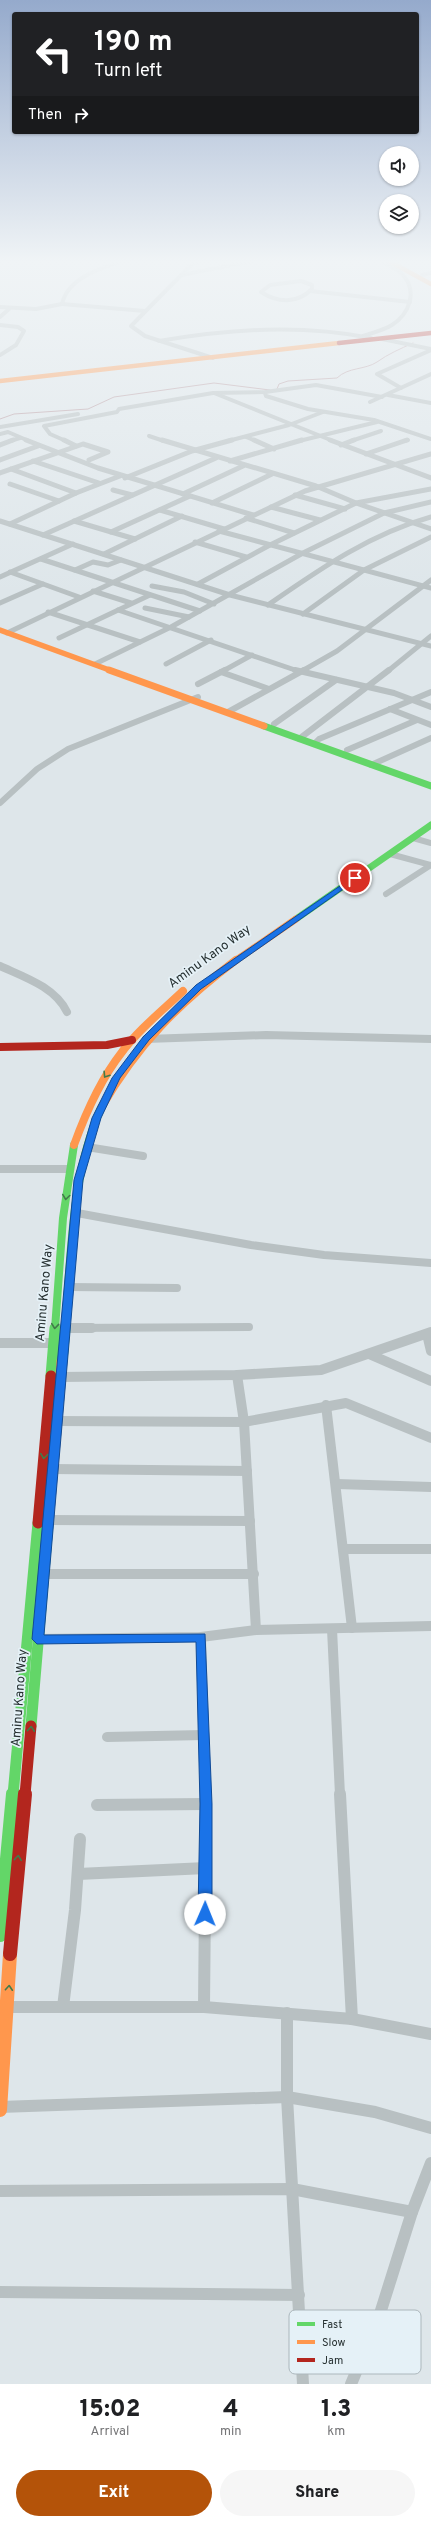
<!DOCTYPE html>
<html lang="en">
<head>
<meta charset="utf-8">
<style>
  :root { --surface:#fff; --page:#f6f6f6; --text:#202124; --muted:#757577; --accent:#b45309 }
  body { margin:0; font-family:Overpass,sans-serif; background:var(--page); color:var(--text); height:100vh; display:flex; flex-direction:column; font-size:15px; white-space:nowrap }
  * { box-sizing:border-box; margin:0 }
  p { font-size:13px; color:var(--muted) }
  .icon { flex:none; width:22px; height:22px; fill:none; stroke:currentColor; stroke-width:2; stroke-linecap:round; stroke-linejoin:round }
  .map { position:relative; height:2384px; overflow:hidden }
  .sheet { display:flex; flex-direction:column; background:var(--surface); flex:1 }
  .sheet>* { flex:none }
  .hud { position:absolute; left:12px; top:12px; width:407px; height:122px; border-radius:4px; box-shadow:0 1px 3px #0004; background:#202124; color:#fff; overflow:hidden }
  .tools { position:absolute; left:379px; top:146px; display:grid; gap:8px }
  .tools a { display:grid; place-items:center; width:40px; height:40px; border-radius:50%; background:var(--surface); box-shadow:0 1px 3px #0004; font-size:20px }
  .pin { position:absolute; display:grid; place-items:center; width:34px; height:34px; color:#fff; margin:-17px; border:2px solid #fff; border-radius:50%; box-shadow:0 1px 4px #0007 }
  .me { position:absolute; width:44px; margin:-22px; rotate:1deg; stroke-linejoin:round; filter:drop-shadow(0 0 3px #0008) }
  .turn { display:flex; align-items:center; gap:14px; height:84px; padding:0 16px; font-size:18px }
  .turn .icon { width:52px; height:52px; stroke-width:2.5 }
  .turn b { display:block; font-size:28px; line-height:34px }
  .then { display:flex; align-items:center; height:38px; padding:0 16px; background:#0003; gap:8px; font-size:15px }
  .eta { display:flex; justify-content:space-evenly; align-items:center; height:68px; text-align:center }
  .eta b { font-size:24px; font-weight:800; line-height:28px }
  .cta { display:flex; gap:8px; margin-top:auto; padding:8px 16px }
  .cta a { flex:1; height:46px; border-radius:24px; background:var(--accent); color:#fff; font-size:16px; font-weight:800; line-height:46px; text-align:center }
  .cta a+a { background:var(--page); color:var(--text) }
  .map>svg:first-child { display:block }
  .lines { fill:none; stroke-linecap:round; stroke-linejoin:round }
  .stream { stroke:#b99ba1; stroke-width:1 }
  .street-far5 { stroke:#b8c0c2; stroke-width:4 }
  .street-far4 { stroke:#b8c0c2; stroke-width:5 }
  .street-far3 { stroke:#b8c0c2; stroke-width:6 }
  .street-far2 { stroke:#b8c0c2; stroke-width:8 }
  .street-far1 { stroke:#b8c0c2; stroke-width:10 }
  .street { stroke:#b8c0c2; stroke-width:12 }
  .fast-far3 { stroke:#63d668; stroke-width:7 }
  .fast-far2 { stroke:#63d668; stroke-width:8 }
  .fast-far1 { stroke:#63d668; stroke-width:11 }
  .fast { stroke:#63d668; stroke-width:14 }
  .slow-far5 { stroke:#ff974d; stroke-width:4.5 }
  .slow-far4 { stroke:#ff974d; stroke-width:5.5 }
  .slow-far3 { stroke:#ff974d; stroke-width:7 }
  .slow-far2 { stroke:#ff974d; stroke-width:8 }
  .slow-far1 { stroke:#ff974d; stroke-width:11 }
  .slow { stroke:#ff974d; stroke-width:14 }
  .jam-far3 { stroke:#b3261e; stroke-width:4.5 }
  .jam-far2 { stroke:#b3261e; stroke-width:8 }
  .jam-far1 { stroke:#b3261e; stroke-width:11 }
  .jam { stroke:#b3261e; stroke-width:14 }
  .oneway { stroke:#427b4a }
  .route { fill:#1a73e8; stroke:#114b97 }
  .labels { text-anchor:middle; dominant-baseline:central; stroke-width:3.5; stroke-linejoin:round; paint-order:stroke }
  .street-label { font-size:13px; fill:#273132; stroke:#e5f1f7 }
  .key { fill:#e5f1f7; stroke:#acb7bc; stroke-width:1 }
  .key-label { font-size:11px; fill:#273132 }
</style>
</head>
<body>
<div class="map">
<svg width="431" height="2384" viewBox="0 0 431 2384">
  <rect width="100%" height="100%" fill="#dee6ea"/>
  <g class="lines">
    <g class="stream">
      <path d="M277,389L279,384L288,381L337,378C348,367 365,370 377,362C388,354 400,349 413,343"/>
      <polyline points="0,419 14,414 88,409 114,397 214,383 270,390"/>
    </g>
    <g class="street-far5">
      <polyline points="210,260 193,263 131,326 145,336 213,358"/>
      <polyline points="181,275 258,260"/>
      <polyline points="422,275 431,273"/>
      <path d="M301,281L312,285V289C297,304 278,303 261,292L270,285Z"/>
      <polyline points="310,291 410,302"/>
      <polyline points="62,304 145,311"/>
      <path d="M0,307L36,309L62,304C68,277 102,268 125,260"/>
      <polyline points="0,317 9,309"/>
      <polyline points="0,325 18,327 24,331 16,345 0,355"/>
      <path d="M363,336C372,333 384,330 392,325C409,314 418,292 403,275C398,269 387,265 380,260"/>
      <polyline points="382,339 431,349"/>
      <path d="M159,341C230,329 300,324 371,338"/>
      <polyline points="401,388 377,374 431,350"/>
      <polyline points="214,393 333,441"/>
      <polyline points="265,393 266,396 308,409 374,420 431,439"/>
      <polyline points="388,395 431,403"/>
      <polyline points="370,402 431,374"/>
      <polyline points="0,427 78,414"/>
      <polyline points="0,434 8,432 29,441"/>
      <polyline points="149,436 164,441"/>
      <polyline points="246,437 256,441"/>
      <polyline points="10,441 20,438"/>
      <polyline points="66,441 50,434 44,426 117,412 119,409 213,393 265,392 316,385 382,397"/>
      <polyline points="228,441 289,425 323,412"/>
      <polyline points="299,441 377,422"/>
      <polyline points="351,441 381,431"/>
      <polyline points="404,441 408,440"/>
    </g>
    <g class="street-far4">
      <polyline points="26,440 98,468 253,515"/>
      <polyline points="64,440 76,446"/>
      <polyline points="162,440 316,486 356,503 431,529"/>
      <polyline points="254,440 274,449"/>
      <polyline points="330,440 431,478"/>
      <polyline points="0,445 13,440"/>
      <polyline points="341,445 354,440"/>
      <polyline points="366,454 407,440"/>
      <polyline points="0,460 38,446"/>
      <polyline points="33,461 99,483"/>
      <polyline points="230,461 302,440"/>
      <polyline points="11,469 76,493"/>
      <polyline points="0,473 83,444 108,452 89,460"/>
      <polyline points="125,478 192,451 232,440"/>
      <polyline points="10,484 59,501"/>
      <polyline points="113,490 132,495"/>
      <polyline points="183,494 243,466"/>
      <polyline points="295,495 345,509"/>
      <polyline points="212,503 272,474"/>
      <polyline points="271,507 320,520"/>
      <polyline points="160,510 224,529"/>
      <polyline points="246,518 294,533"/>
      <polyline points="0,521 230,595 431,646"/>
      <polyline points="74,521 135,539"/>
      <polyline points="10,524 76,493 120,476"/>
      <polyline points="219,531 431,588"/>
      <polyline points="111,532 190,496"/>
      <polyline points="43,535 216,458"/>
      <polyline points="195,542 246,557"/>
      <polyline points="104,554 182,516"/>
      <polyline points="41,559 200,611"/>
      <polyline points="75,570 93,562 108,565 121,560"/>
      <polyline points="10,572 79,597"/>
      <polyline points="0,577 73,544"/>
      <polyline points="198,584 270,545 356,503 431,489"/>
      <polyline points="152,586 184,592 214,604"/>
      <polyline points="93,591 131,603"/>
      <polyline points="0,603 43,584"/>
      <path d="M268,605C320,569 370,534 431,517"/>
      <polyline points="145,608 189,617"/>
      <polyline points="118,610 298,671"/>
      <polyline points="48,612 140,642"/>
      <polyline points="303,614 364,570 431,537"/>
      <polyline points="7,633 305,491 431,454"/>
      <polyline points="59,638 150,595"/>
      <polyline points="95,664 171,627 303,553 384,513 431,502"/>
      <polyline points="166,664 211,640"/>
      <polyline points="223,671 252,655"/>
      <polyline points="302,671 337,651 431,580"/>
      <polyline points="388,671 431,636"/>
    </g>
    <g class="street-far3">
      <polyline points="295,670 394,693 431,707"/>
      <polyline points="221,672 269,689"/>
      <polyline points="198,684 225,670"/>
      <polyline points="390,709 431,725"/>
      <polyline points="228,712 304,670"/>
      <polyline points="274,724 336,680"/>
      <polyline points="299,739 389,670"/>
      <polyline points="314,744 319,739 431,692"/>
      <polyline points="347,750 417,720"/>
      <polyline points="371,765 431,738"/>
      <polyline points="0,803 37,769 68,749 198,697"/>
      <polyline points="413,838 431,843"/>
      <polyline points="390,854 431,865"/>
      <polyline points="386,894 431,865"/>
    </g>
    <g class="street-far2">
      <path d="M0,966C24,977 55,987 67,1012"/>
      <polyline points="146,1039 266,1035 431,1039"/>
      <polyline points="87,1147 143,1156"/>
      <polyline points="0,1169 70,1169"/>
      <polyline points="77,1213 251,1245 324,1255 431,1263"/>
      <polyline points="68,1287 177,1288"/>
      <polyline points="65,1328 249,1327"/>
    </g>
    <g class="street-far1">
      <polyline points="65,1328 92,1328"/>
      <polyline points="427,1334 431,1351"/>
      <polyline points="0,1343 57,1343"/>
      <polyline points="369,1354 431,1381"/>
      <polyline points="237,1375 244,1422 256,1630"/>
      <polyline points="61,1377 237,1375 321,1370 431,1332"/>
      <polyline points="326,1405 352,1628"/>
      <polyline points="56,1421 244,1422 346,1403 431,1438"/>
      <polyline points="52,1469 247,1471"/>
      <polyline points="337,1484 431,1487"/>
      <polyline points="48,1520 250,1521"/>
      <polyline points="343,1549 431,1549"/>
      <polyline points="43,1574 254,1574"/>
      <polyline points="332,1629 340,1795"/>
      <polyline points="201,1637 206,1795"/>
      <polyline points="37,1639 201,1637 256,1630 431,1626"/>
      <polyline points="107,1737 204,1735"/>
    </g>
    <g class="street">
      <polyline points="340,1794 352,2019"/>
      <polyline points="97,1805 206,1804"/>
      <polyline points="78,1874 206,1868"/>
      <polyline points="6,2007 204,2007 352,2019 431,2034"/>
      <polyline points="63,2007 75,1910 80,1839"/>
      <polyline points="204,2007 206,1794"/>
      <polyline points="287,2013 287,2097 303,2384"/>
      <polyline points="0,2107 287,2097 375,2112 431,2128"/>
      <polyline points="0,2191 292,2189 412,2212"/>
      <polyline points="0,2292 299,2295"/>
      <polyline points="351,2384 378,2320 412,2212 431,2163"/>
    </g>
    <g class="fast-far3">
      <polyline points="264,726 431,786"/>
      <polyline points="296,919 431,825"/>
    </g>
    <g class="fast-far2">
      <polyline points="55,1329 63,1218 74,1145"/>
      <path d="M65,1329C71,1256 71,1175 101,1108"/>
    </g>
    <g class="fast-far1">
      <polyline points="62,1361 65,1328"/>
      <polyline points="51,1376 55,1328"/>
      <polyline points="31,1726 48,1524"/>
      <polyline points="13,1795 38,1523"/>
    </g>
    <polyline class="fast" points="0,1935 13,1794"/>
    <g class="slow-far5">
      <polyline points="387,260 431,284"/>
      <polyline points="0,381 339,343"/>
    </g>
    <polyline class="slow-far4" points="0,630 112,671"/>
    <g class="slow-far3">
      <polyline points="109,670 264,726"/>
      <polyline points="235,961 296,919"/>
    </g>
    <g class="slow-far2">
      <path d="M101,1108C137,1045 179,1003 236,960"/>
      <path d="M74,1145C86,1112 100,1080 122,1052C139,1029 162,1011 183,991"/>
    </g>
    <polyline class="slow-far1" points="48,1524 62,1361"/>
    <polyline class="slow" points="0,2110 10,1954"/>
    <polyline class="jam-far3" points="339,343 431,333"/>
    <polyline class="jam-far2" points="0,1047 107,1045 132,1040"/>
    <g class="jam-far1">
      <polyline points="38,1523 51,1376"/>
      <polyline points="25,1795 31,1726"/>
    </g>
    <polyline class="jam" points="10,1954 25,1794"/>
  </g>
  <defs><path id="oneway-chevron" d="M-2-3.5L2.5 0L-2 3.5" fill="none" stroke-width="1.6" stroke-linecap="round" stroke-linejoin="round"/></defs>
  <g class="oneway">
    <use href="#oneway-chevron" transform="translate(106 1075) rotate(123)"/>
    <use href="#oneway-chevron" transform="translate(66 1197) rotate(98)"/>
    <use href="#oneway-chevron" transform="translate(55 1326) rotate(96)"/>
    <use href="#oneway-chevron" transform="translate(44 1456) rotate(97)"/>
    <use href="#oneway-chevron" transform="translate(31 1729) rotate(-86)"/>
    <use href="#oneway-chevron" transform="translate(18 1858) rotate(-84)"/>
    <use href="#oneway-chevron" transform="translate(9 1988) rotate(-86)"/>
  </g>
  <linearGradient id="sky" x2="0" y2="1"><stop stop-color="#95aacc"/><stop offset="0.44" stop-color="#f0f4f6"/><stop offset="1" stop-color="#f0f4f6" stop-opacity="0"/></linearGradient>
  <rect width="431" height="594" fill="url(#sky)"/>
  <polygon class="route" points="353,877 359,878 201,989 149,1040 120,1078 101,1118 83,1180 44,1635 205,1634 212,1804 212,1914 210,1918 205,1920 200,1918 198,1914 200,1804 196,1642 37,1644 32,1639 74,1180 92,1118 112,1078 143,1037 196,985"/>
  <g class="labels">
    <g class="street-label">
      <text transform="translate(210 957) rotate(-36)">Aminu Kano Way</text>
      <text transform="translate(45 1293) rotate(-85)">Aminu Kano Way</text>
      <text transform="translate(20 1698) rotate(-86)">Aminu Kano Way</text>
    </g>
  </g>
  <rect x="289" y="2310" width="132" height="64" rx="6" class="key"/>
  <rect x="297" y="2322" width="18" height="4" fill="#63d668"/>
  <rect x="297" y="2340" width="18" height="4" fill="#ff974d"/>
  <rect x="297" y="2358" width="18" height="4" fill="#b3261e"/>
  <g class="key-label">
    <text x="322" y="2328">Fast</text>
    <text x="322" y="2346">Slow</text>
    <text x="322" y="2364">Jam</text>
  </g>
</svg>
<div class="tools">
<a><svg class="icon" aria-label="sound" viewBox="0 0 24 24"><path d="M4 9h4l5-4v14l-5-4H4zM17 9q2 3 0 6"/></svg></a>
<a><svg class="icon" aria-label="layers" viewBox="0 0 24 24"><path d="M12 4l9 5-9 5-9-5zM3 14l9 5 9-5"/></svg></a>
</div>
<div class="pin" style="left:355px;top:878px;background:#d93025"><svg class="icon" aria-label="arrive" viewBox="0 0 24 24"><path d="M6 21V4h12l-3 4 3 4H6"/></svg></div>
<svg class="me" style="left:205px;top:1914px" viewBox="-20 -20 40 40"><circle r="19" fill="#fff"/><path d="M0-13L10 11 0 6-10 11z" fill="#1a73e8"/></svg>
<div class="hud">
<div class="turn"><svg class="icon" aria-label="left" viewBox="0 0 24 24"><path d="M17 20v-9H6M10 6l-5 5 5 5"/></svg><div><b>190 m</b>Turn left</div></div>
<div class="then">Then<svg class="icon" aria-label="right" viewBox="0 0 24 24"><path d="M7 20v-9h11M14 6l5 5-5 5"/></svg></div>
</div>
</div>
<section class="sheet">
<div class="eta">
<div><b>15:02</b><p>Arrival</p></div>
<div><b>4</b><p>min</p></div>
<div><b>1.3</b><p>km</p></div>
</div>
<div class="cta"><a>Exit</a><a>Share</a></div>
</section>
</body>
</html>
